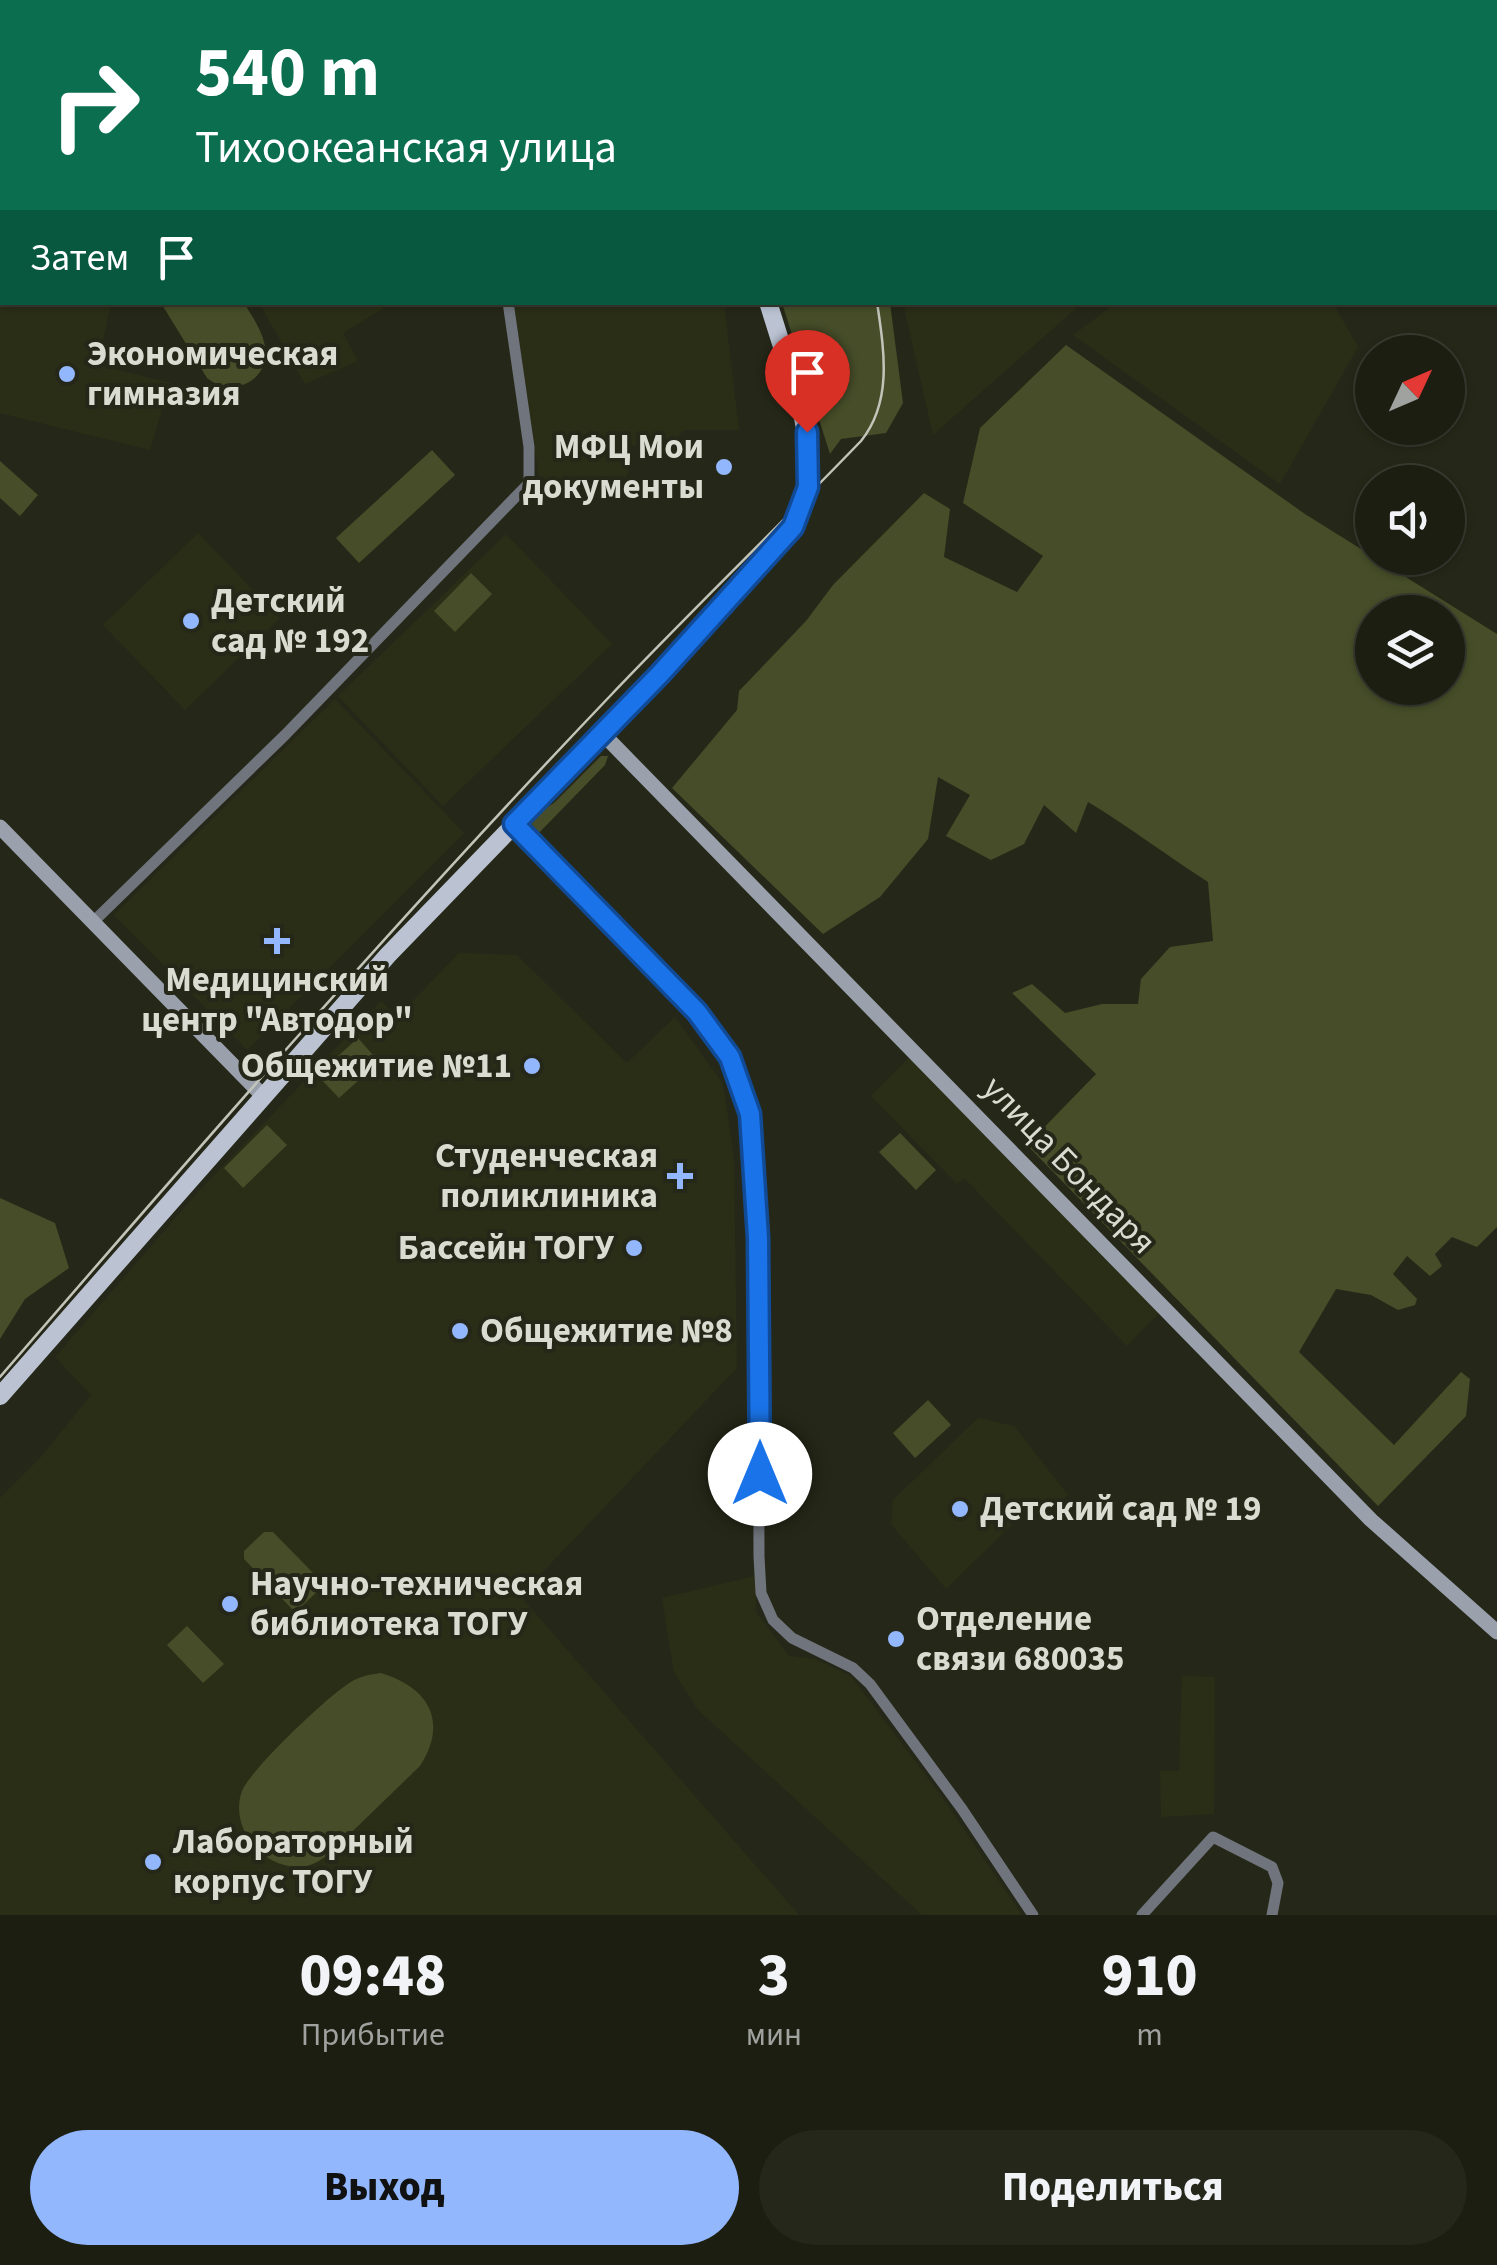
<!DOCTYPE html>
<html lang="ru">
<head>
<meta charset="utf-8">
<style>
  :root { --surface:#1c1e12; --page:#25271b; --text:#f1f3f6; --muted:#a0a29f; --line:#3a3c32; --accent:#93b7fd }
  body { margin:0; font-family:"Source Sans 3",sans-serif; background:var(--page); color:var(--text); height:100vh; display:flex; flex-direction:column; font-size:38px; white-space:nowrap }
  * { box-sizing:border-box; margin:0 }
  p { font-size:32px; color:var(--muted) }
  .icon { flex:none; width:55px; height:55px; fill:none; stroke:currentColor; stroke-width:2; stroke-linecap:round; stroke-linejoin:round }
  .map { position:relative; height:1915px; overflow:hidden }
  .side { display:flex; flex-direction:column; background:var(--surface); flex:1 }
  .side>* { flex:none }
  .top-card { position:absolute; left:0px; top:0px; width:1498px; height:305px; box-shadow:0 2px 8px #0004,0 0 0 2px var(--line); background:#0b6e4f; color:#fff; overflow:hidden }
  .needle { width:65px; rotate:46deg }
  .controls { position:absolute; left:1355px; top:335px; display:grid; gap:20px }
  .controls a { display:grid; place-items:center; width:110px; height:110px; border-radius:50%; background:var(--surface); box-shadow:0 2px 8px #0004,0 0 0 2px var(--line); font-size:50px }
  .pin { position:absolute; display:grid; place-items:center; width:85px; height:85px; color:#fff; margin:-102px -42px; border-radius:50% 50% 50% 0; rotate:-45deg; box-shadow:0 0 10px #0007 }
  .pin .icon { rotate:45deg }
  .me { position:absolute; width:110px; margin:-55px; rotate:0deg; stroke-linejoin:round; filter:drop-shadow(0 0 8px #0008) }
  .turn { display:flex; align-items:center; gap:35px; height:210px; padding:0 30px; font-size:45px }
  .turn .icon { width:130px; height:130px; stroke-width:2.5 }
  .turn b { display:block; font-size:70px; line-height:85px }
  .then { display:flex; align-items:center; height:95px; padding:0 30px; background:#0003; gap:20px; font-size:38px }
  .eta { display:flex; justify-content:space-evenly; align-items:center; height:170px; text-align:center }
  .eta b { font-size:60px; font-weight:800; line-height:70px }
  .button { display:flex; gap:20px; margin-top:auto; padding:20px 30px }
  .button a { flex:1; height:115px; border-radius:60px; background:var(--accent); color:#111; font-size:40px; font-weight:800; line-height:115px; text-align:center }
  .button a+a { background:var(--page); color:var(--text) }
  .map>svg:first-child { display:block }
  .built { fill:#2a2e17 }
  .green { fill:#464d28; fill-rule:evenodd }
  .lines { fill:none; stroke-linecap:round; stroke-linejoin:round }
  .minor { stroke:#70747c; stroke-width:11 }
  .secondary { stroke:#9aa1ad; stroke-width:15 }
  .primary { stroke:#bbc3d3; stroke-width:18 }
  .tram { stroke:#c2c4b9; stroke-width:2.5 }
  .route-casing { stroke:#114b97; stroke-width:25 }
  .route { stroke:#1a73e8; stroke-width:18 }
  .poi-dot { fill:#93b7fd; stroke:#252818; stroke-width:4 }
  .labels { text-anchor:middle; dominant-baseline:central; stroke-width:8; stroke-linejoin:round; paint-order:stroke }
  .poi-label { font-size:35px; font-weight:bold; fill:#dadcd2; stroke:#252818; text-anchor:start }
  .street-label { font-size:35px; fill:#dadcd2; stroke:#252818 }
</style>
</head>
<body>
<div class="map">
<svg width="1497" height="1915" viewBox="0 0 1497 1915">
  <rect width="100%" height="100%" fill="#252818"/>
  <g class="built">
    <polygon points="0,300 12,303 111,303 98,365 170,383 150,450 0,413"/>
    <polygon points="259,303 392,303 343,333 358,361 305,384"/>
    <polygon points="514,303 724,303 739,430 684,430 674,440 629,446 628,474 608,495 556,498 540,485"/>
    <polygon points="903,303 903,302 1082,303 933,435"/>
    <polygon points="1333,303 1358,347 1280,484 1073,335 1116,303"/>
    <polygon points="198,533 280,618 185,710 103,625"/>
    <polygon points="506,534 612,644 443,806 338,696"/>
    <polygon points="335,699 464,833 247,1050 114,915"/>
    <polygon points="459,953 517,955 627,1063 675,1017 723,1084 734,1157 737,1368 520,1596 799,1915 0,1915 0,1498 40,1458 91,1395 55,1357 197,1193 381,1001 397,1017"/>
    <polygon points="912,1055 1162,1310 1127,1346 964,1178 957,1184 871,1096"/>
    <polygon points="978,1418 1014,1426 1068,1495 1050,1515 1034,1503 946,1589 891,1524 893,1500"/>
    <polygon points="755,1576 756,1612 789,1656 815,1659 851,1676 942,1797 1022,1915 922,1915 697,1709 674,1672 662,1598"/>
    <polygon points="1182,1676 1215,1677 1214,1814 1161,1817 1160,1771 1179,1771"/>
  </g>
  <g class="green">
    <path d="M161,303H244C252,316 262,330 265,346C271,380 233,399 207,378Z"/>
    <polygon points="782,303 890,303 903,403 886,433 841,439 830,454"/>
    <path d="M1066,345L1305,514L1497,634V1227L1477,1247L1452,1237L1435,1254L1442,1266L1430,1276L1407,1256L1393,1274L1417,1299L1415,1305L1398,1310L1371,1295L1336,1289L1299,1352L1394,1445L1461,1372L1470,1379L1466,1416L1378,1506L1027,1145L1096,1074L1012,993L1032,984L1065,1013L1102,1004H1138L1141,979L1170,947L1213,941L1208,882C1167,856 1130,827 1088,802L1076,833L1044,805L1024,844L991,860L946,836L970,795L938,777L928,839L880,897L823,934L672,788L737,710L739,691L806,621L833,585L924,493L950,509L944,557L1017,592L1043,556L963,503L980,428ZM1372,612H1448V688H1372Z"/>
    <polygon points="432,450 455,475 359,563 336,538"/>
    <polygon points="0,461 38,495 20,516 0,498"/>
    <polygon points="471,573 492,594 455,632 434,611"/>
    <polygon points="601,756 608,756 605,765 533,839 526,830 532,817 554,803"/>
    <polygon points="358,1038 379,1062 339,1098 317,1075"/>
    <polygon points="267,1125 287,1145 243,1188 224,1168"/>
    <polygon points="900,1133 936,1170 916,1190 879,1152"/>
    <polygon points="0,1198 55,1223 69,1268 25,1299 0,1339"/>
    <polygon points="928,1400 951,1425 915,1458 893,1433"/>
    <polygon points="264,1532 273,1532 321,1581 321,1588 300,1608 292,1609 244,1559 244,1551"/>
    <polygon points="187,1626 224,1664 203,1683 167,1645"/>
    <path d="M381,1673C428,1687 449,1721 420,1766L327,1856C320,1860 313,1865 306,1866C266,1873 228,1829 242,1791C251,1769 323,1701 345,1686C356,1677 367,1675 381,1673Z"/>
  </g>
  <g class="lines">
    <g class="minor">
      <polyline points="462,0 462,2"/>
      <polyline points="514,824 697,1012 730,1057 750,1114 758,1238 759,1556 761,1593 773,1620 792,1638 853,1668 870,1684 962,1809 1033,1915"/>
      <polyline points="93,922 285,735 529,483 529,447 508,302"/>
      <polyline points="1142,1915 1213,1837 1272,1867 1278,1883 1272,1915"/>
    </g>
    <g class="secondary">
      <polyline points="602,733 1371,1520 1497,1632"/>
      <polyline points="0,827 263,1096"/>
    </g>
    <g class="primary">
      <polyline points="691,0 691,2"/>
      <polyline points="0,1396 388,955 660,674 793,527 808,487 810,455 801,407 768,302"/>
    </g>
    <g class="tram">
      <polyline points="836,0 836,2"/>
      <path d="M0,1377C200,1146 400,916 611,695C693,609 779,526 861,441C893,401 884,350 877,302"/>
    </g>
  </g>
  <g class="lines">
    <g class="route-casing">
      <polyline id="route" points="760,1474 758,1238 750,1114 730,1057 697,1012 514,824 660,674 793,527 808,487 807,432"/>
    </g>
    <use href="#route" class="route"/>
  </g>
  <g class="poi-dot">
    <circle cx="67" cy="374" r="10"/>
    <circle cx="724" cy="467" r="10"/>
    <circle cx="191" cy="621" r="10"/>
    <path d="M272 926h10v10h10v10h-10v10h-10v-10h-10v-10h10z"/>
    <circle cx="532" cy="1066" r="10"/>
    <path d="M675 1161h10v10h10v10h-10v10h-10v-10h-10v-10h10z"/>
    <circle cx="634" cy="1248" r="10"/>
    <circle cx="460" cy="1331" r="10"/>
    <circle cx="960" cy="1509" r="10"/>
    <circle cx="230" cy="1604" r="10"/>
    <circle cx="896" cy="1639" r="10"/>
    <circle cx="153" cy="1862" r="10"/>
  </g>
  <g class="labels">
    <g class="poi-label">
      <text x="87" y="354">Экономическая<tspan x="87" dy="40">гимназия</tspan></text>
      <text x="704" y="447" text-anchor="end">МФЦ Мои<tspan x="704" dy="40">документы</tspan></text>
      <text x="211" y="601">Детский<tspan x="211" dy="40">сад № 192</tspan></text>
      <text x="277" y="980" text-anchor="middle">Медицинский<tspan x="277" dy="40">центр "Автодор"</tspan></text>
      <text x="512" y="1066" text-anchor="end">Общежитие №11</text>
      <text x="658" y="1156" text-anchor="end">Студенческая<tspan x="658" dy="40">поликлиника</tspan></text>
      <text x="614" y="1248" text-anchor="end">Бассейн ТОГУ</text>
      <text x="480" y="1331">Общежитие №8</text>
      <text x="980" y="1509">Детский сад № 19</text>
      <text x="250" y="1584">Научно-техническая<tspan x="250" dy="40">библиотека ТОГУ</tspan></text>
      <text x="916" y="1619">Отделение<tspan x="916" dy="40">связи 680035</tspan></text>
      <text x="173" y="1842">Лабораторный<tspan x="173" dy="40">корпус ТОГУ</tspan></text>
    </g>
    <g class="street-label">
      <text transform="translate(1069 1165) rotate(46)">улица Бондаря</text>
    </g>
  </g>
</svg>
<div class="controls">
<a><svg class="needle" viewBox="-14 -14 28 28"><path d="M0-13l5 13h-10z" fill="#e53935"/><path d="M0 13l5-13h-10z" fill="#a0a29f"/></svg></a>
<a><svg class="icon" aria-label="sound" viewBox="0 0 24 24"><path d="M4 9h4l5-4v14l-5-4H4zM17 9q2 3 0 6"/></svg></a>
<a><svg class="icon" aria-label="layers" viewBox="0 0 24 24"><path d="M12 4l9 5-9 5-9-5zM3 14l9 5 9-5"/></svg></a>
</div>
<div class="pin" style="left:807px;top:432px;background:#d93025"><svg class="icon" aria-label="arrive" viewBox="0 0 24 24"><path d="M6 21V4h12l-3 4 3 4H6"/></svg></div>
<svg class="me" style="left:760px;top:1474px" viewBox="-20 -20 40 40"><circle r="19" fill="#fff"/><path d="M0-13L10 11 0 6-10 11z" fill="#1a73e8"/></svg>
<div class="top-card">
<div class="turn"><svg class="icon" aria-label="right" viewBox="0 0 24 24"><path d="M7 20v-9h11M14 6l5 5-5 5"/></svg><div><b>540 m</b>Тихоокеанская улица</div></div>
<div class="then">Затем<svg class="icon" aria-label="arrive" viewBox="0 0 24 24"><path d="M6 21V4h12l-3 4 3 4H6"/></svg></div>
</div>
</div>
<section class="side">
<div class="eta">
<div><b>09:48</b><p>Прибытие</p></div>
<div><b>3</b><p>мин</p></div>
<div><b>910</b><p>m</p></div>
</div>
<div class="button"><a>Выход</a><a>Поделиться</a></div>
</section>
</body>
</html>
